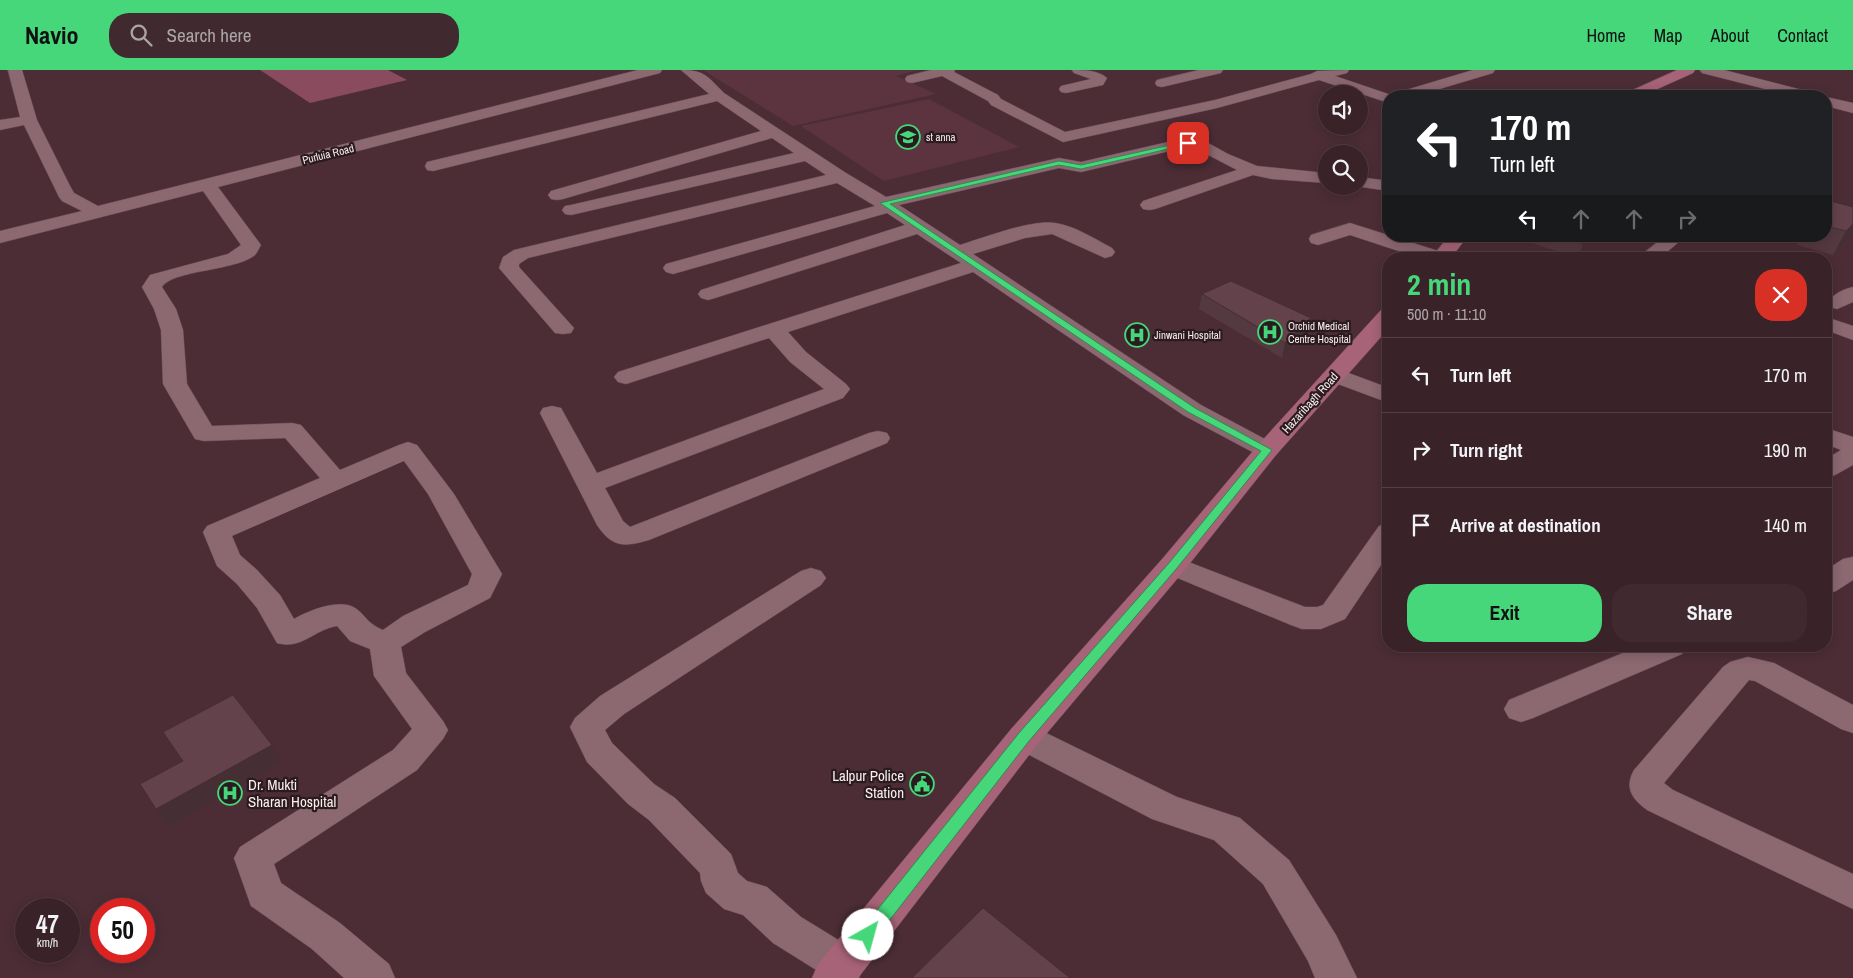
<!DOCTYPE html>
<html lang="en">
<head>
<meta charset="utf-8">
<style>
  :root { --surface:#392228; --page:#402a30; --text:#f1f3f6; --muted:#aba4a8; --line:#533f45; --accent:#45d77a }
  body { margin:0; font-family:"Archivo Narrow",sans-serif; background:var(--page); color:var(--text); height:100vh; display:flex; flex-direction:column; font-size:19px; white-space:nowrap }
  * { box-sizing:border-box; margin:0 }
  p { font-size:16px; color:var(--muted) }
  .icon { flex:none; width:28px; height:28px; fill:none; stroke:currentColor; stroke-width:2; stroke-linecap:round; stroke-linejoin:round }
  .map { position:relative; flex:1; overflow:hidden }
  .details { position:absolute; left:1382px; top:182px; width:450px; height:400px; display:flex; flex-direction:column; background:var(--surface); border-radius:20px; box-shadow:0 2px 12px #0003,0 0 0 1px var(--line) }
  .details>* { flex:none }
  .banner { position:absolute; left:1382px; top:20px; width:450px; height:152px; border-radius:20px; box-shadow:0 2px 12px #0003,0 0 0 1px var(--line); background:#202124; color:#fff; overflow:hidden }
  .buttons { position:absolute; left:1318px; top:15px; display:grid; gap:10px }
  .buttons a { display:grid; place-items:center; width:50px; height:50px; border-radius:50%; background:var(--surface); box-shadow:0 2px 12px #0003,0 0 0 1px var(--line); font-size:25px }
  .speed { position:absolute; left:15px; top:828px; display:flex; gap:10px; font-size:25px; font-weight:700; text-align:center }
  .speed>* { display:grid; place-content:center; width:65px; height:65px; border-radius:50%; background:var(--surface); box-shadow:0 2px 12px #0003,0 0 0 1px var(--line); line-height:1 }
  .speed small { font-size:12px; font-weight:400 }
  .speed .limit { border:8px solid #d22; background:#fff; color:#111 }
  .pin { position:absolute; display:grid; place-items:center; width:42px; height:42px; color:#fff; margin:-21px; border-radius:10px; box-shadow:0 2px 8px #0006 }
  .me { position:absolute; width:55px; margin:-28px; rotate:38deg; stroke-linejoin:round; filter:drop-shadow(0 0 4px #0008) }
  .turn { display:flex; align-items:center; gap:18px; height:105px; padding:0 25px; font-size:22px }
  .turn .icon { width:65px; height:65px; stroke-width:2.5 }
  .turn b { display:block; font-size:35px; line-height:42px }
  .lanes { display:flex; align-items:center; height:48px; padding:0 25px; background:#0003; justify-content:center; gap:25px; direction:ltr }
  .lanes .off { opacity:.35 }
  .round { display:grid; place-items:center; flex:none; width:52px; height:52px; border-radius:20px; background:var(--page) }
  .head { display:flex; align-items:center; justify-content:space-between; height:85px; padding:0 25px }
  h1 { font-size:30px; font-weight:700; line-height:38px; color:var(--accent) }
  .action { display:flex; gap:10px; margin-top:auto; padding:10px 25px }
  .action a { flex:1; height:58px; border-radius:20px; background:var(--accent); color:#111; font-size:20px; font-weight:700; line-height:58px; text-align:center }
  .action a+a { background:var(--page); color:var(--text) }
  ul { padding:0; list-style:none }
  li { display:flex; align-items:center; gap:15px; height:75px; padding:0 25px; border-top:1px solid var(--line) }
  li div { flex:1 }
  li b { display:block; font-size:19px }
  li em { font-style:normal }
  header { display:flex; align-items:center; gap:30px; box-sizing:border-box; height:70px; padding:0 25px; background:var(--accent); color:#111 }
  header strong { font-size:24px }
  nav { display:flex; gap:28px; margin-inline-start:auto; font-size:18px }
  .search { width:350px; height:45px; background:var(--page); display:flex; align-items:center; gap:12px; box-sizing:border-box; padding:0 18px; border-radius:20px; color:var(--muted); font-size:19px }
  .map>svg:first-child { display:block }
  .built { fill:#5b3440 }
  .green { fill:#8b4b5f }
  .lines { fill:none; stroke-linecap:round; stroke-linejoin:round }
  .minor-casing { stroke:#664d55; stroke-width:1 }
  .major-casing { stroke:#664d55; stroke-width:1 }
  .minor { fill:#8c6871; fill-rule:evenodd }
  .major { fill:#a76377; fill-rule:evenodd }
  .wall { fill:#553940 }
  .shaded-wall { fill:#452e34 }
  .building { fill:#63424b; stroke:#452e34 }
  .route { fill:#45d77a; stroke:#2d8c4f }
  .labels { text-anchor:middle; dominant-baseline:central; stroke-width:4.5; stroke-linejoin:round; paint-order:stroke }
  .far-poi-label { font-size:11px; fill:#fdedf0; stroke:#291b1e; text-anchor:start }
  .far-street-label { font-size:11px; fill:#fdedf0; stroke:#291b1e }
  .street-label { font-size:12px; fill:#fdedf0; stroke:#291b1e }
  .near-poi-label { font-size:15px; fill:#fdedf0; stroke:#291b1e; text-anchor:end }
</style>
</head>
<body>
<header>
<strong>Navio</strong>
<div class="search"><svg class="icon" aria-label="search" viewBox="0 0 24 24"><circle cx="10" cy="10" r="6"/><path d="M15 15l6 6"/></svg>Search here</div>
<nav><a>Home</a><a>Map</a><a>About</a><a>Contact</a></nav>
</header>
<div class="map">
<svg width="1853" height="908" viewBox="0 0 1853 908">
  <rect width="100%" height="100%" fill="#4c2d36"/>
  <g class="built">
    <polygon points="703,0 918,0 896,6 936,24 793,56"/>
    <polygon points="929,29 1019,77 884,111 801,56"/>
  </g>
  <polygon class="green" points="260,0 388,0 407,10 310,33"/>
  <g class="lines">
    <g class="minor-casing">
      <g id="minor">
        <path d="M8,0H22L37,50L70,116L74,123L98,136L638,0H662L660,3L218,117L261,175C259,178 257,183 255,185C236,201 172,200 162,217L176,239L183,260L187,314L212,356L292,353L301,355L340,400L399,375L408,372L417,375L454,424L502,504L490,528L425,562L401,577L406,603L443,651L448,660L443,669L417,700L274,794L281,813L340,853L389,894L395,908H344L312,879L251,836L234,788L240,777L393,680L412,659L374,606L370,579L350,571L337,556C313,560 302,580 277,573L257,538L237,514L217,496L203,462L207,456L320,408L285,368L204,371L195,369L163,314L161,260L154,239L142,217L150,205L228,184L241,175L203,121L0,173V161L82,141L62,131L59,127L24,55L0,60V50L20,47ZM404,391L428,424L472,504L468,515L403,546L383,560C366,553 366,545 355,538C339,528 308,541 294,549L280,525L257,500L240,485L232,466Z"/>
        <path d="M681,0C705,0 708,7 724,23L846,103L886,127L1059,88L1081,92L1181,69L1172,59L1174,56H1186L1199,68L1228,84L1257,96L1326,103V113L1272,109L1253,105L1155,139L1149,140L1143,139L1140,135L1143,131L1237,100L1191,76L1081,102L1059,98L899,135L960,175C983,168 1032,149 1055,153C1075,156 1093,168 1112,178L1115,182L1112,186L1105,188L1052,164L1025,168L973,184L1201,335L1276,375L1280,380L1276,385L1267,388L1258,385L1183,345L973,202L788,262L806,282L846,314L850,319L843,328L605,418L623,451L630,457L869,363L878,361L887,363L890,368L887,373L649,470C625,477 612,478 597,455L540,343L543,338L552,336L561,338L597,403L824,319L790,292L769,268L626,314L618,312L614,307L618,302L961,193L917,164L715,228L708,230L701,228L698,224L701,220L905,155L887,143L673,204L666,202L663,198L666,194L875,136L837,113L528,188L519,194V197L574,258L571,263L563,264L555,263L499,198L503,187L514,180L826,105L805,91L571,145L565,144L562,140L565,136L571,135L794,83L772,68L563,129L557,130L551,129L548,125L551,121L761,61L717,31L433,101L427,100L425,96L427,92L709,24Z"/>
        <polygon points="931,0 955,0 954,2 998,25 1001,29 1065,62 1215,30 1311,4 1317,1 1349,0 1347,3 1335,6 1394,26 1396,23 1473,0 1495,0 1493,3 1416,26 1389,26 1389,33 1319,10 1217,38 1063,72 991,35 988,31 942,6 912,13 907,12 905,9 907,6"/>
        <path d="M1072,0C1084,0 1098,0 1107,8L1103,15L1066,23L1061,22L1059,19L1061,16L1091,9L1074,3Z"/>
        <polygon points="1199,0 1223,0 1221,3 1162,17 1157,16 1155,13 1157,10"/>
        <polygon points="1700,0 1724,0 1814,23 1816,26 1793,26 1702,3"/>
        <polygon points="1826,27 1853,33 1853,43 1826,36"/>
        <polygon points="1359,107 1389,111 1389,121 1355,116 1359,116"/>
        <polygon points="1350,153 1451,185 1454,189 1423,189 1350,165 1318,175 1311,173 1309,169 1311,165"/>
        <polygon points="1665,166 1686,166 1661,187 1663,189 1642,189 1640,186"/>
        <path d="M1853,217V232L1837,239L1830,237L1827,233C1832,225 1843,219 1853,217Z"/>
        <polygon points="1826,247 1853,256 1853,270 1826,260"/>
        <polygon points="1335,298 1389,318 1389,333 1327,310 1323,305 1327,300"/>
        <polygon points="1826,358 1853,367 1853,395 1835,405 1826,408 1826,389 1841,380 1826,374"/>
        <polygon points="1389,453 1389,483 1345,549 1321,559 1302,559 1291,555 1163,502 1159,495 1163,488 1173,486 1305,537 1317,537 1323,535 1379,456"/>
        <polygon points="1853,487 1853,510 1836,521 1826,524 1826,500 1843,489"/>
        <polygon points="811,498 821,501 826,508 821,515 624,644 605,660 612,673 654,714 675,728 731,784 738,803 747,811 767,817 801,847 858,882 864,895 859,908 829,908 773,873 743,845 724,839 706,823 701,811 700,803 649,750 628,734 587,692 570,657 575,648 600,626 801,501"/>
        <polygon points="1640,576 1686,576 1682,584 1533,648 1521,652 1509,648 1504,639 1509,630"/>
        <path d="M1748,587L1774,593L1853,635V663L1841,659L1755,611L1749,610L1664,713L1673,720L1853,804V839L1647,740C1632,729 1624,718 1634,700L1723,597L1730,592Z"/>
        <polygon points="1024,654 1036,658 1177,727 1240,748 1289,790 1336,865 1357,908 1315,908 1308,891 1263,814 1214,770 1152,749 1012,676 1007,667 1012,658"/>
      </g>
    </g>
    <g class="major-casing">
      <g id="major">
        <polygon points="1677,0 1695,0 1693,3 1642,26 1624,26 1626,23"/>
        <polygon points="1449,166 1468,166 1450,189 1430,189"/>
        <polygon points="1389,239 1389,258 1276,385 1183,502 1036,676 858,908 812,908 818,894 1012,658 1163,488 1258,375 1381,240"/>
      </g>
    </g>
    <use href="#minor" class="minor"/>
    <use href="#major" class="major"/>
  </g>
  <g class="wall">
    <polygon points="1826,135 1853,164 1833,185 1797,175 1801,166 1826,166"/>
    <polygon points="1510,166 1586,166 1578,188"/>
    <polygon points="1202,224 1307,263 1282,288 1199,239"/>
  </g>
  <g class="shaded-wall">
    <polygon points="1853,154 1853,164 1833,185 1846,161"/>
    <polygon points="1311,248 1307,263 1282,288 1285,273"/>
    <polygon points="272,675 281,692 168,757 156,739"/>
  </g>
  <g class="building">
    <polygon points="1831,131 1853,137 1853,154 1846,161 1826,156 1826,135"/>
    <polygon points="1558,166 1586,166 1584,174"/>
    <polygon points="1231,211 1311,248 1285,273 1202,224"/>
    <polygon points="233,625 272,675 156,739 140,714 183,691 163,662"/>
    <polygon points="983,838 1070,908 912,908"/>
  </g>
  <polygon class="route" points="1188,71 1191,73 1190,74 1081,99 1059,95 890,134 1195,338 1272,380 1177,498 1029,671 874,870 868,872 862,870 860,865 862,859 1019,663 1169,493 1261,381 1188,342 880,133 1059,91 1081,95"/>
  <defs>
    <g id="school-ring" transform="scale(1.25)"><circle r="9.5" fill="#291b1e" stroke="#45d77a" stroke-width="1.5"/><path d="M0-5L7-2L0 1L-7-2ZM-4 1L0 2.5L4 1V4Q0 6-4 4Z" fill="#45d77a"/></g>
    <g id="hospital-ring" transform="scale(1.25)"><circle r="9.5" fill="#291b1e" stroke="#45d77a" stroke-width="1.5"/><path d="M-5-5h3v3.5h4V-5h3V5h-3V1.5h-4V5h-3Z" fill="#45d77a"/></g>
    <g id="civic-ring" transform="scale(1.25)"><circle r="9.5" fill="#291b1e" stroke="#45d77a" stroke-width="1.5"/><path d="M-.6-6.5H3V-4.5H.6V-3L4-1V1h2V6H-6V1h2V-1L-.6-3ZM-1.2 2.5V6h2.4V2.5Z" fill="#45d77a"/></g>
  </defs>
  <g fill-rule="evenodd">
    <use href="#school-ring" x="908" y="67"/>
    <use href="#hospital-ring" x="1270" y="262"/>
    <use href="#hospital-ring" x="1137" y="265"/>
    <use href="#civic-ring" x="922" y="714"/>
    <use href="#hospital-ring" x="230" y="723"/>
  </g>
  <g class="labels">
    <g class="far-poi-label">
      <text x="926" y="67">st anna</text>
      <text x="1288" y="256">Orchid Medical<tspan x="1288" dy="13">Centre Hospital</tspan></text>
      <text x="1154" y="265">Jinwani Hospital</text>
    </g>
    <g class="far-street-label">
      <text transform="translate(328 84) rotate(-14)">Purluia Road</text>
    </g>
    <g class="street-label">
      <text transform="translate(1310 333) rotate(-48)">Hazaribagh Road</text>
    </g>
    <g class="near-poi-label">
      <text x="904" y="705">Lalpur Police<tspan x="904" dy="17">Station</tspan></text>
      <text x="248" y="714" text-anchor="start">Dr. Mukti<tspan x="248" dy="17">Sharan Hospital</tspan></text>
    </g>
  </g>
</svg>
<div class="buttons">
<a><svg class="icon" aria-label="sound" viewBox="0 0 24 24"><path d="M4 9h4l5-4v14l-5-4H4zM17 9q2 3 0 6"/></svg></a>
<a><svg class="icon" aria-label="search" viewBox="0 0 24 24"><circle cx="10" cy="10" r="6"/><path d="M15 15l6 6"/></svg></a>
</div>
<div class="speed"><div>47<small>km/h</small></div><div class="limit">50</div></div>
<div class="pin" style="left:1188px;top:73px;background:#d93025"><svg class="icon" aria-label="arrive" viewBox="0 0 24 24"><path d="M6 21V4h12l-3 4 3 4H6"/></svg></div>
<svg class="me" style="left:868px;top:865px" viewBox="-20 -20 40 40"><circle r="19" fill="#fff"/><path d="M0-13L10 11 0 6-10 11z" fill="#45d77a"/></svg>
<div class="banner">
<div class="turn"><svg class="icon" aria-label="left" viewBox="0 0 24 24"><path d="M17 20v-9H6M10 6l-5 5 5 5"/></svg><div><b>170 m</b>Turn left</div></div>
<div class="lanes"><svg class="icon" aria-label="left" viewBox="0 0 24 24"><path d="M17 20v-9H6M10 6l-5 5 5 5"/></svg><svg class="icon off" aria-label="ahead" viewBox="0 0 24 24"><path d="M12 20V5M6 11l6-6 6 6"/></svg><svg class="icon off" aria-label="ahead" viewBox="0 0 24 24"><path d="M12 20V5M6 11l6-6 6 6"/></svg><svg class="icon off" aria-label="right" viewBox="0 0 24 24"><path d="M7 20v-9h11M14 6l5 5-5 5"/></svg></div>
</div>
<section class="details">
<div class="head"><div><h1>2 min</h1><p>500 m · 11:10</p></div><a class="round" style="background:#d93025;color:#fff"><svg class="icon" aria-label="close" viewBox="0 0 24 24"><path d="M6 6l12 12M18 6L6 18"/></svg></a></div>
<ul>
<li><svg class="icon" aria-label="left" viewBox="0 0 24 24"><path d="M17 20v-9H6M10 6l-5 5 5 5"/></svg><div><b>Turn left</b></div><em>170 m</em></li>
<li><svg class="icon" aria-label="right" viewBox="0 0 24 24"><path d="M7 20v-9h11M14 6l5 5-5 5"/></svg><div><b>Turn right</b></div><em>190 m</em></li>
<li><svg class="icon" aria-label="arrive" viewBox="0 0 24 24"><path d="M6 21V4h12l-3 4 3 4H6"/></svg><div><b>Arrive at destination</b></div><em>140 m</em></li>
</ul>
<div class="action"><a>Exit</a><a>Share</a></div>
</section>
</div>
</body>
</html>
